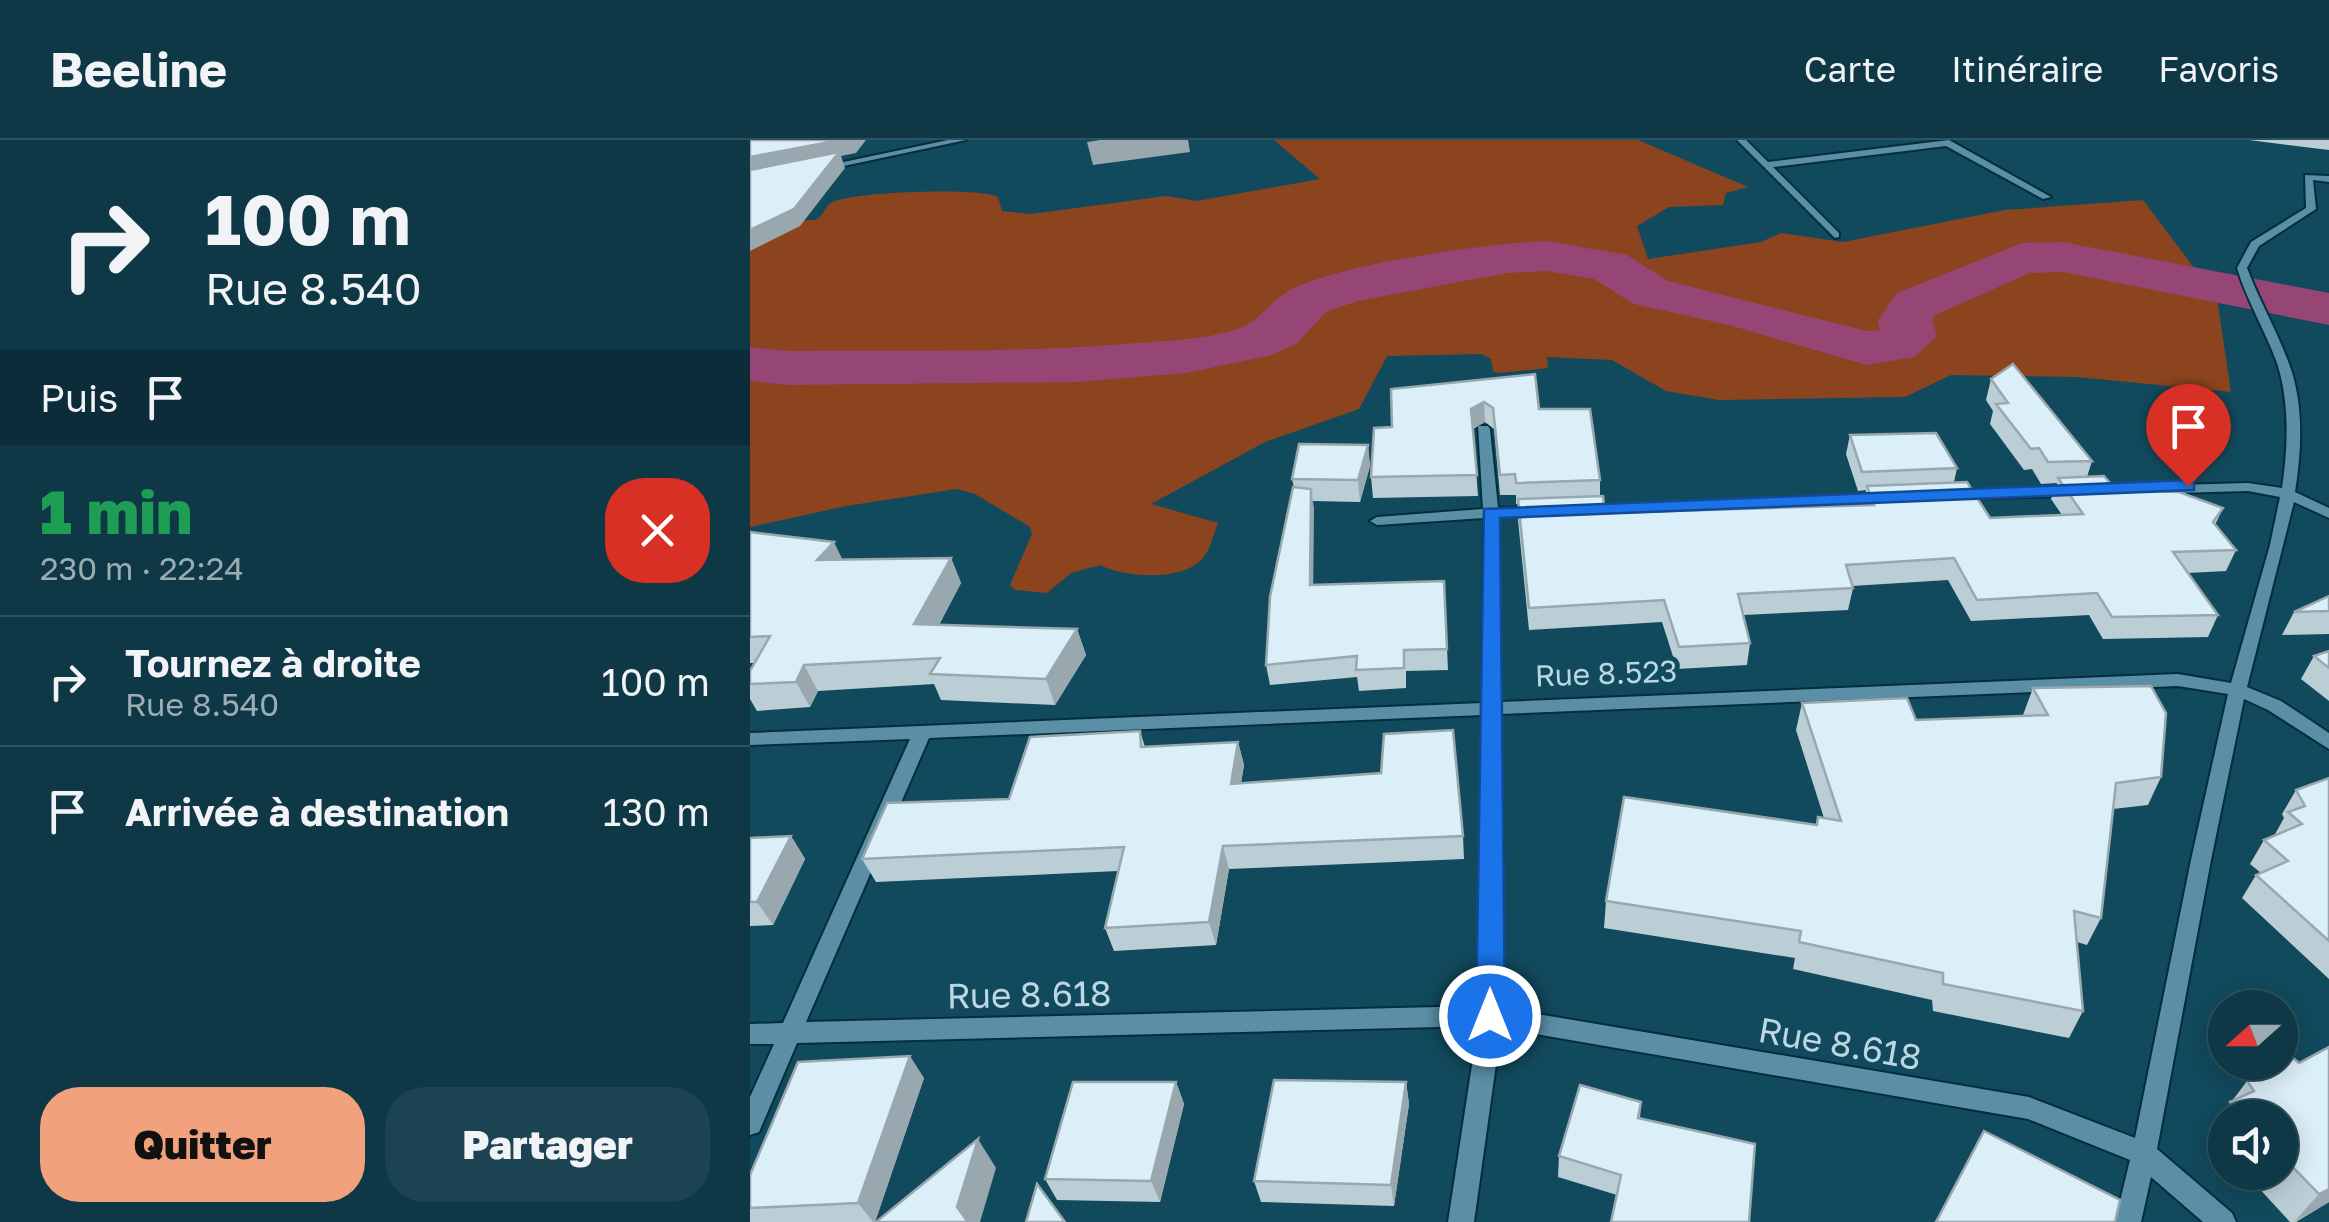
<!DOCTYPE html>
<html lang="fr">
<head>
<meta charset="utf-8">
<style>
  :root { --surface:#0e3846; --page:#1c4351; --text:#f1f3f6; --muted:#9bacb3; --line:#2e525f; --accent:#f1a17c }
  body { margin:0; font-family:"Golos Text",sans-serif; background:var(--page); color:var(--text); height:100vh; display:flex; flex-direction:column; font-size:38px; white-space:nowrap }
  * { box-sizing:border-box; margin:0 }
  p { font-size:32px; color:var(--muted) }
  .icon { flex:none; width:55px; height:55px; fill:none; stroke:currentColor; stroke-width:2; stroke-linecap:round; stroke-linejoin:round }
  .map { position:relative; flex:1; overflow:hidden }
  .sheet { display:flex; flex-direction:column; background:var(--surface); width:750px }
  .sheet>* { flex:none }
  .hud { background:#0e3846; color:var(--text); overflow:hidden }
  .needle { width:65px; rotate:249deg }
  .fabs { position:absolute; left:1458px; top:850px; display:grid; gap:20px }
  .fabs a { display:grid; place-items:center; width:90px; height:90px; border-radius:50%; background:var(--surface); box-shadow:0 5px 25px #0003,0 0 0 2px var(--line); font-size:50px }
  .pin { position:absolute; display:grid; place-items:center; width:85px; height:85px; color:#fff; margin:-102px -42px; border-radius:50% 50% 50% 0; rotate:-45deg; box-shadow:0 0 10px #0007 }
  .pin .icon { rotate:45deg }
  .me { position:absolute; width:110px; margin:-55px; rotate:0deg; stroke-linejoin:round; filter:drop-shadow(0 0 8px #0008) }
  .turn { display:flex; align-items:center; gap:35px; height:210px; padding:0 40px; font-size:45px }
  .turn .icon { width:130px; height:130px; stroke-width:2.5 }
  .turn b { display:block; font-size:70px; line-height:85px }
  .then { display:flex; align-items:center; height:95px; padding:0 40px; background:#0003; gap:20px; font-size:38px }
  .round { display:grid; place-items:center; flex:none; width:105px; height:105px; border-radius:40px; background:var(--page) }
  .headline { display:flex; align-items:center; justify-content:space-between; height:170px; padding:0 40px }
  h1 { font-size:60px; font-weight:800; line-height:75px; color:#1e9e55 }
  .primary-button { display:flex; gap:20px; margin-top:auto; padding:20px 40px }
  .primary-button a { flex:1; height:115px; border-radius:40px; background:var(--accent); color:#111; font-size:40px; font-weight:800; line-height:115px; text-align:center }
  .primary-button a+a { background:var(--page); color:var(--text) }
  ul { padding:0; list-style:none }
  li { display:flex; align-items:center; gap:30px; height:130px; padding:0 40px; border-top:2px solid var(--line) }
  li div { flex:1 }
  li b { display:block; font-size:38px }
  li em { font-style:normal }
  header { display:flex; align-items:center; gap:60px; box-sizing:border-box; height:140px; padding:0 50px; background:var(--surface); border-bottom:2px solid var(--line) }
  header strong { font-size:48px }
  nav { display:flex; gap:55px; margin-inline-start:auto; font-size:35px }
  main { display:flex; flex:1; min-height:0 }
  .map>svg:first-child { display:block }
  .green { fill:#8b441e }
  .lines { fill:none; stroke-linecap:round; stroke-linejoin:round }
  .river { fill:#964675; fill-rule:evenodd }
  .minor-casing { stroke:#032e3d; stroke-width:4 }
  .minor { fill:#5b8fa5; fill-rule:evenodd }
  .wall { fill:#bcced5 }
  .shaded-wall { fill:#99a7ae }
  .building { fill:#dbeff8; stroke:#99a7ae; stroke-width:2.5 }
  .route { fill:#1a73e8; stroke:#114b97; stroke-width:2.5 }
  .labels { text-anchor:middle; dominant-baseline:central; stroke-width:10; stroke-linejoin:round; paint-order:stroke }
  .street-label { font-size:30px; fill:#bdd7e2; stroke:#124a5d }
  .near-street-label { font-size:35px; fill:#bdd7e2; stroke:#124a5d }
</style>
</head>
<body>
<header>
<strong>Beeline</strong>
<nav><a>Carte</a><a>Itinéraire</a><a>Favoris</a></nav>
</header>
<main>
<section class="sheet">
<div class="hud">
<div class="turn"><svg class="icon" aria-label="right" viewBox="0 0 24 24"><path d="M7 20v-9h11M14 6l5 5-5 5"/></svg><div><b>100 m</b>Rue 8.540</div></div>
<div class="then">Puis<svg class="icon" aria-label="arrive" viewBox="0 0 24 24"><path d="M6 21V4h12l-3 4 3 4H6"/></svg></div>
</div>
<div class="headline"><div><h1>1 min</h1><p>230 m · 22:24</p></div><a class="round" style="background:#d93025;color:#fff"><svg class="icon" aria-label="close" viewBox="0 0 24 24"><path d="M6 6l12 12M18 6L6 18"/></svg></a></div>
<ul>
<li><svg class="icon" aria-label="right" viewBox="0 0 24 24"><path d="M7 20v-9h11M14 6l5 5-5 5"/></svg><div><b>Tournez à droite</b><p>Rue 8.540</p></div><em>100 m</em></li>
<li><svg class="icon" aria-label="arrive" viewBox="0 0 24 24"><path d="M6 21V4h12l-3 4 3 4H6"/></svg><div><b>Arrivée à destination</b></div><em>130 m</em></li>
</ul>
<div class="primary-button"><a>Quitter</a><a>Partager</a></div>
</section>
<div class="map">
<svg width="1579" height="1082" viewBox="0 0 1579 1082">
  <rect width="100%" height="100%" fill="#124a5d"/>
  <path class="green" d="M524,0H888L998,47L976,53L973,65L919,67L887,86L898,119L1011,102L1031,93L1093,102L1255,70L1393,60L1467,158L1481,252L1327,237L1201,235L1155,257L969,260L916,251L862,220L797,217L798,228L748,233L743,231L741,219L731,214L637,216L609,269L515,302L401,364L468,383C463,395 460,412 451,420C429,442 374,437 350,425L321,433L297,453L265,450L260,445L282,394L280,387L225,354L207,349L96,366L0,387V83L65,80C74,76 73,69 81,63C97,52 231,47 248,57L252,71L281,74L416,56L447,61L570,39Z"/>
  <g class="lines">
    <path class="river" d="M796,101L877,115L918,141L1117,191L1130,190L1128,180L1147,153L1272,103L1313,102L1579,153V185L1313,132L1280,133L1185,175L1182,180L1187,196L1165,217L1117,225L979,185L884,164L844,139L796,131L757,133L607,161L576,172L547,203L522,215L436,233L327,242L38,245L0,241V207L38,211C150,210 262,213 374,204C411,201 451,201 487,189C511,181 521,159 542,149C595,123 735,104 796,101Z"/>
    <g class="minor-casing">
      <g id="minor">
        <polygon points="198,0 216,0 70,31 65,28"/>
        <polygon points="987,0 996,0 1018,22 1199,0 1301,57 1293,59 1196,6 1023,27 1089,93 1089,97 1085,98"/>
        <path d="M1555,35L1579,36V42L1563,40L1566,69L1509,106L1497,128C1509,160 1526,189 1538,221C1554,262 1552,308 1545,352L1579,368V378L1544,362L1497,547L1531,561L1579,593V609L1518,570L1494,559L1461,720L1407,1009L1482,1073L1486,1082H1453L1401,1037L1391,1082H1365L1380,1020L1278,979L751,888L724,1082H698L728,886L47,903L9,992L0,995V957L24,904H0V884L33,883L160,599L0,605V593L732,563L734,378L627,385L620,381L627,377L733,369L728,286H738L740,289L748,368L789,367L796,371L789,375L748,377L750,562L1428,534L1481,543L1520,405L1530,357L1498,351L1205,359L1198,355L1205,351L1498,343L1532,348C1538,307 1540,263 1527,223C1515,190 1497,161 1487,128L1501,102L1556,68ZM1428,546L1478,554L1441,720L1385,998L1279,957L752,868L750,574ZM732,575L730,866L56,882L179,598Z"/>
        <polygon points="1134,354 1139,355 1139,361 830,374 823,370 830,366"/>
      </g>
    </g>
    <use href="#minor" class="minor"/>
  </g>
  <g class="wall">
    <polygon points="1499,0 1579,0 1579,10"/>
    <polygon points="1241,239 1342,321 1337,337 1366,350 1473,368 1465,385 1486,410 1476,431 1438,433 1468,475 1458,497 1353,499 1339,475 1221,481 1198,440 1102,446 1103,448 1098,470 993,475 1000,503 997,525 927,529 912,482 779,490 768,380 768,364 766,364 766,355 750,355 744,289 735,282 723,289 728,356 623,358 621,337 642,287 641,249 789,269 850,340 850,356 855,373 1113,365 1116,350 1108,351 1096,314 1100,295 1207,328 1204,342 1240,378 1312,375 1301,359 1307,343 1291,344 1282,329 1274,330 1240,284 1243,271 1236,260"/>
    <polygon points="618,305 620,326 610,362 563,361 563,445 694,441 698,530 656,531 656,548 609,551 607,537 520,545 516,525 544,347 542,339"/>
    <polygon points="0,392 93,420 201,418 211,443 189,485 327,489 336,515 305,565 191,560 184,544 68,551 60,567 7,571 0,559 0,531 4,523 0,523"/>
    <polygon points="1579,456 1579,494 1532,495 1544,472"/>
    <polygon points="1579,511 1579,561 1551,539 1564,516"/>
    <polygon points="1283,548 1411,637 1398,665 1363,669 1351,778 1337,805 1327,802 1333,871 1319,898 1183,871 1182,860 1043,829 1045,818 854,788 856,761 1067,685 1074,678 1046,590 1052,563 1166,580 1273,575"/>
    <polygon points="390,591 395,607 488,602 494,625 491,643 713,696 714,719 479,729 466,805 364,811 355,788 368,731 126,742 112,719 259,659"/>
    <polygon points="1579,638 1579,839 1492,758 1506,735 1511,733 1500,724 1514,700 1524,696 1534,678 1532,674 1546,650"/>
    <polygon points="41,696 55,719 23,785 0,786 0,698"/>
    <polygon points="1579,907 1579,1062 1546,1082 1540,1082 1494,1032 1530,1032 1530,978 1475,978 1475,1012 1458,993 1497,941 1543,918 1549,923"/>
    <polygon points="174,938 125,1082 0,1082 0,1035"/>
    <polygon points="426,942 434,964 410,1062 307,1060 295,1039"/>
    <polygon points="656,942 659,964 644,1066 511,1062 504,1041"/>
    <polygon points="891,962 890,978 867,1055 808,1037 809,1016"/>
  </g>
  <g class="shaded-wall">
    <polygon points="90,0 116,0 106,13 91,16 95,28 50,86 0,111 0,17"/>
    <polygon points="350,0 438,0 440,12 343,25 337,2"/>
    <polygon points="734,262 735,282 722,289 721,269"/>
    <polygon points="618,305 620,326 610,362 608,340"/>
    <polygon points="561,349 564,368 563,465 560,445"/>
    <polygon points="84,402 96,427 67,420"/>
    <polygon points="201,418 211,443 175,510 164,484"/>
    <polygon points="327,489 336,515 305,565 296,539"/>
    <polygon points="54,525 68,551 60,567 46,542"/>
    <polygon points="488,602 494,625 487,667 481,644"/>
    <polygon points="41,696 55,719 23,785 7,762"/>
    <polygon points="473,706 479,729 466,805 459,782"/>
    <polygon points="160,916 174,938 125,1082 123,1082 108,1063"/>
    <polygon points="426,942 434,964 410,1062 401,1041"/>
    <polygon points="656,942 659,964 644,1066 641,1045"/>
    <polygon points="228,999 246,1028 230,1082 217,1082 207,1067"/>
    <polygon points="1579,1049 1579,1062 1544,1082 1569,1054"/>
  </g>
  <g class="building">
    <polygon points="0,0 90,0 0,17"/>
    <polygon points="89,12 44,69 0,90 0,30"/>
    <polygon points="1263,224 1342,321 1298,322 1289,308 1281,309 1246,264 1258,263 1241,239"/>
    <polygon points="785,234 789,269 840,269 850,340 766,343 765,334 750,335 743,268 734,262 721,269 727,335 621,337 624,288 642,287 641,249"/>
    <polygon points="1186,293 1207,328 1112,332 1100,295"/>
    <polygon points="549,304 618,305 608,340 542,339"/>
    <polygon points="1354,336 1366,350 1429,352 1473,368 1463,382 1486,410 1423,412 1468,475 1362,477 1347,453 1227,460 1204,418 1096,425 1103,448 988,454 1000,503 929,507 914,460 779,468 768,359 853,356 855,373 1124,365 1117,346 1217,342 1240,378 1333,374 1308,338"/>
    <polygon points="543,347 561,349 560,445 694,441 697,509 654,510 654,528 606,530 607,516 516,525 520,457"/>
    <polygon points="0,392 84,402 67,420 201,418 164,484 327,489 296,539 180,534 190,518 54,525 46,542 0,544 0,531 20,496 0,497"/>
    <polygon points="1579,456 1579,471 1544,472"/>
    <polygon points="1579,511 1579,528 1564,516"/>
    <polygon points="1401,546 1416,573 1411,637 1366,643 1351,778 1324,771 1333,871 1193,844 1193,833 1049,802 1051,791 856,761 874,657 1067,685 1068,677 1091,681 1052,563 1157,558 1166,580 1298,575 1283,548"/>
    <polygon points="703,590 713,696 473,706 459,782 355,788 374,707 112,719 137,663 259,659 280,597 390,591 391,607 488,602 481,644 631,633 634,594"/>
    <polygon points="1579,638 1579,801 1506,735 1538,721 1514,700 1552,684 1538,672 1555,666 1546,650"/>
    <polygon points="41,696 7,762 0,762 0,698"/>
    <polygon points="1579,907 1579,1049 1569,1054 1530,1014 1530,978 1495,978 1480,962 1504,951 1497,941 1543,918 1549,923"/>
    <polygon points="160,916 108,1063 0,1068 0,1035 48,922"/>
    <polygon points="524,940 656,942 641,1045 504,1041"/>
    <polygon points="323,942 426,942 401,1041 295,1039"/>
    <polygon points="830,945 891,962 888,978 1005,1004 999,1082 861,1082 871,1035 809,1016"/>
    <polygon points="1234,991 1370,1060 1365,1082 1186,1082"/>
    <polygon points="228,999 207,1067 218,1082 126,1082"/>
    <polygon points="287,1044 315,1082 276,1082"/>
  </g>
  <polygon class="route" points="1438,340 1444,342 1444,350 750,378 755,876 751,885 740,889 730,885 726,876 734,369"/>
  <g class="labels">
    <g class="street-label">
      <text transform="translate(856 533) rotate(-2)">Rue 8.523</text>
    </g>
    <g class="near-street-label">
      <text transform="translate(279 854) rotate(-1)">Rue 8.618</text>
      <text transform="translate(1090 903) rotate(10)">Rue 8.618</text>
    </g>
  </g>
</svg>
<div class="fabs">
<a><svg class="needle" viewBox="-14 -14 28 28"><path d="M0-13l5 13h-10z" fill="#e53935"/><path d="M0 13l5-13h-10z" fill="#9bacb3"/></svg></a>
<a><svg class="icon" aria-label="sound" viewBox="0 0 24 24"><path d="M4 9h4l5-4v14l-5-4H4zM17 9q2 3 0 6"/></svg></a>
</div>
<div class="pin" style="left:1438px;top:346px;background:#d93025"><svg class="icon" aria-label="arrive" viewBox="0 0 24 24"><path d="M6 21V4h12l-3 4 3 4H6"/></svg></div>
<svg class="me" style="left:740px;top:876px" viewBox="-20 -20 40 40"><circle r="17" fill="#1a73e8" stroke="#fff" stroke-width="3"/><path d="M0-11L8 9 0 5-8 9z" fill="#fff"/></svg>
</div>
</main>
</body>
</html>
